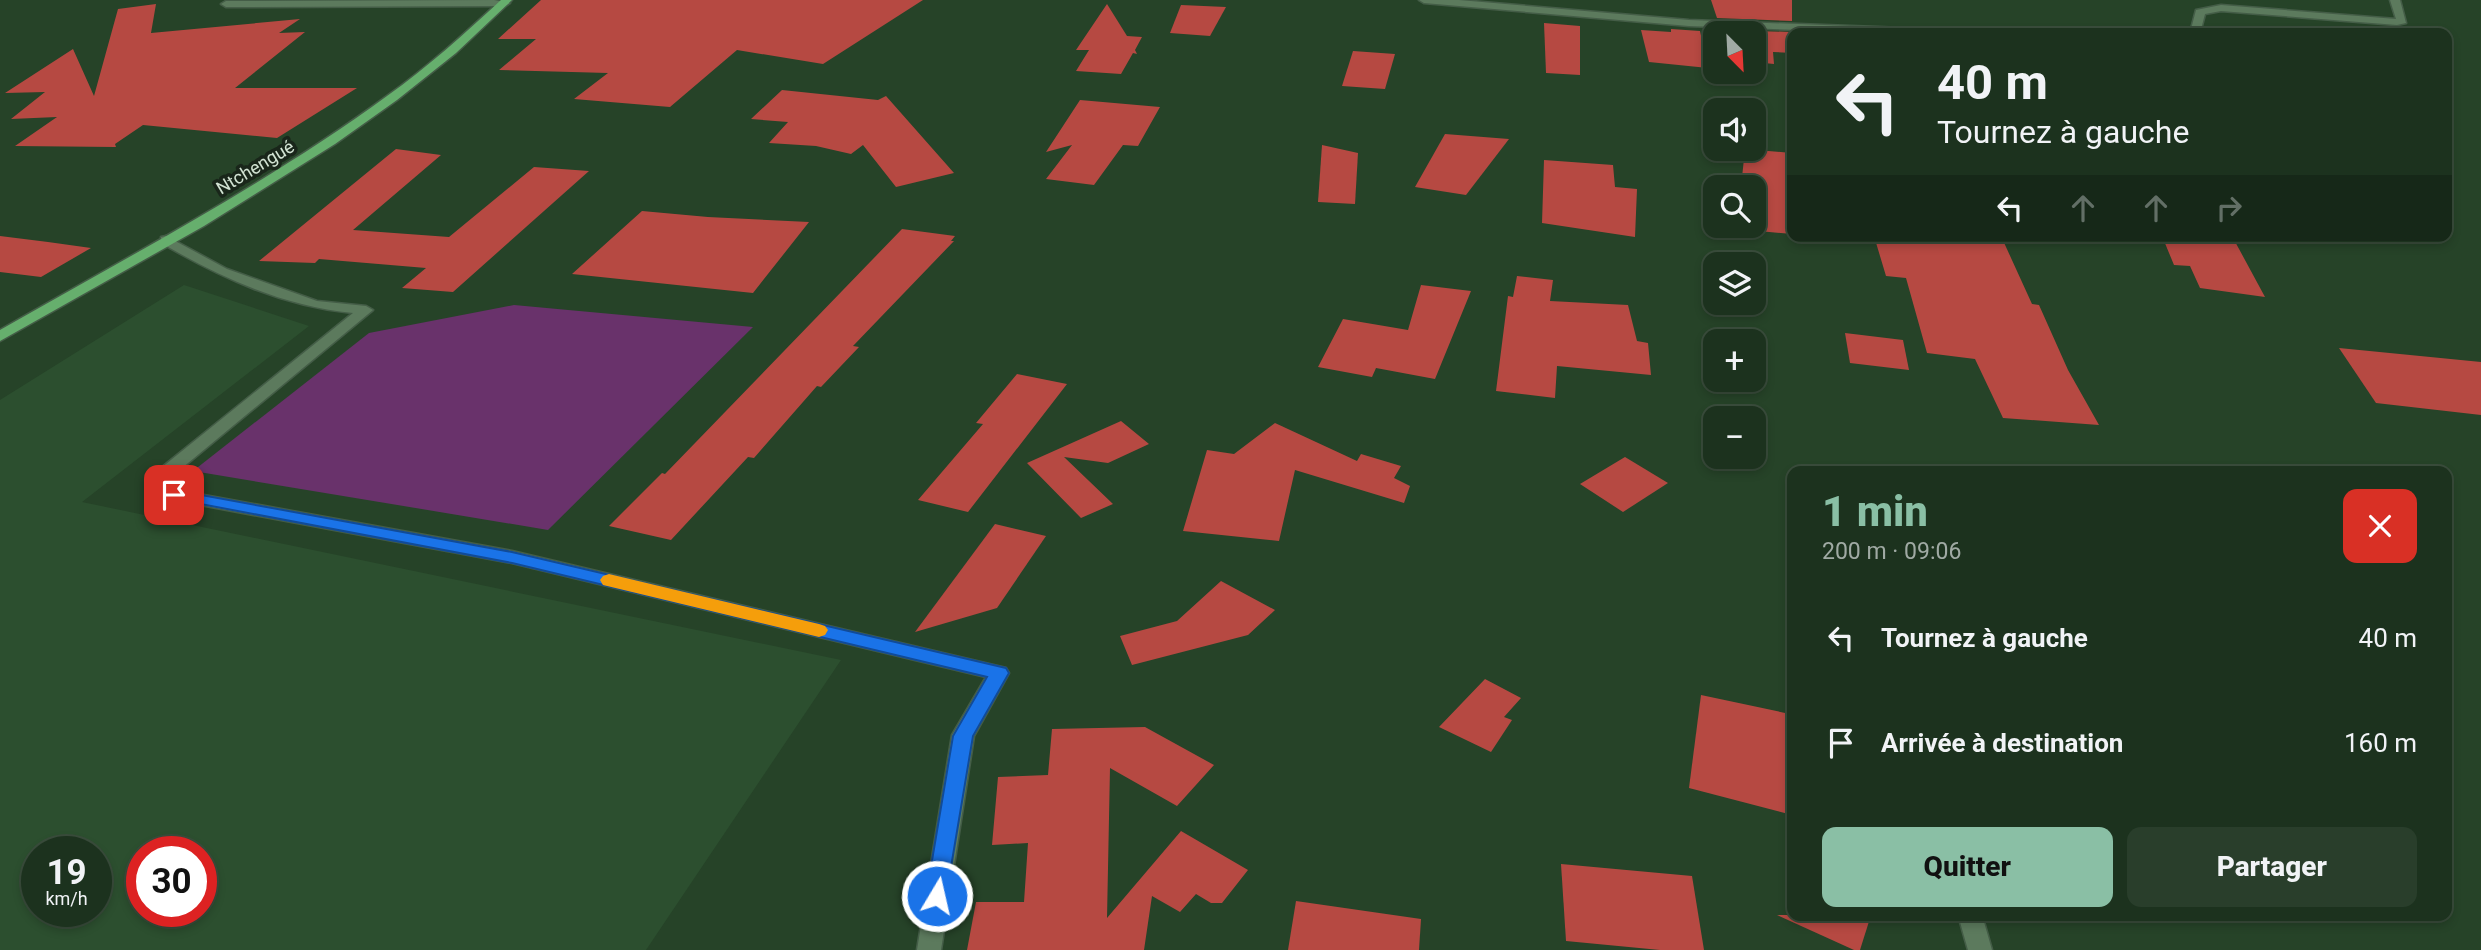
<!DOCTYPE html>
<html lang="fr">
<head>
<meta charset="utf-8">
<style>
  :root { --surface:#1c321e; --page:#293e2b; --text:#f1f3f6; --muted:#a0aaa4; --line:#3a4d3c; --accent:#8abfa5 }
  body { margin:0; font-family:Roboto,sans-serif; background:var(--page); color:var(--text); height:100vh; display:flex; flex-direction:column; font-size:26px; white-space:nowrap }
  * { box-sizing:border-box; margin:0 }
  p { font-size:23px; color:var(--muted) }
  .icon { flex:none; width:38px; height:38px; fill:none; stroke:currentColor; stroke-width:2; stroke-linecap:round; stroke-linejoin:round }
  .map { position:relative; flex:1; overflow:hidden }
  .details { position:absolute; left:1787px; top:466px; width:665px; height:455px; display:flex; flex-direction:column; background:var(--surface); border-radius:14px; box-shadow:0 4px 10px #0003,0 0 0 2px var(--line) }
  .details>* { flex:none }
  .banner { position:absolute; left:1787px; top:28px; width:665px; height:214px; border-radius:14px; box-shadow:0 4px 10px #0003,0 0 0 2px var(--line); background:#1c321e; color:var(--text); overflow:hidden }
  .needle { width:46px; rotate:156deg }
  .fabs { position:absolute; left:1703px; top:21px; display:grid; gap:14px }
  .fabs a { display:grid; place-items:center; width:63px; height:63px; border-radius:14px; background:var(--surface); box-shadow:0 4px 10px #0003,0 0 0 2px var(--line); font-size:35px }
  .speed { position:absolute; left:21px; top:836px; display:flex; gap:14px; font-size:35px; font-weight:700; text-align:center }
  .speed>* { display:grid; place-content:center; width:91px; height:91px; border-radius:50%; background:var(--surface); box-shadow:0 4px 10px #0003,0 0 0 2px var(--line); line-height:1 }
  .speed small { font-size:18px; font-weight:400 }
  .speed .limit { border:10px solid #d22; background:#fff; color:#111 }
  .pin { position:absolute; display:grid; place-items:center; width:60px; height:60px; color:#fff; margin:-30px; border-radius:14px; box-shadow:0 4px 10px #0006 }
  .me { position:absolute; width:77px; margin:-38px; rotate:9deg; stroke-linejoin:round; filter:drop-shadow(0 0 5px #0008) }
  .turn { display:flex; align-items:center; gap:24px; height:147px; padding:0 35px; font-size:32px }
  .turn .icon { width:91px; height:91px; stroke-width:2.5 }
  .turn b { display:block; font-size:49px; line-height:60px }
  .lanes { display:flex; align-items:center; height:66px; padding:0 35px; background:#0003; justify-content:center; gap:35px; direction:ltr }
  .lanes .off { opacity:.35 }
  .round { display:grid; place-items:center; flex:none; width:74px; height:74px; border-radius:14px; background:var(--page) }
  .head { display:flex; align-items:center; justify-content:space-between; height:119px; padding:0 35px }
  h1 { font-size:42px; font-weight:800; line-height:52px; color:var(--accent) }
  .cta { display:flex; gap:14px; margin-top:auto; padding:14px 35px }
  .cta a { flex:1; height:80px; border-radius:14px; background:var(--accent); color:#111; font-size:28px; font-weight:800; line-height:80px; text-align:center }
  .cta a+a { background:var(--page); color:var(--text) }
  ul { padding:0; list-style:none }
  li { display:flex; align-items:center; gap:21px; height:105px; padding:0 35px }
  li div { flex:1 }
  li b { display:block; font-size:26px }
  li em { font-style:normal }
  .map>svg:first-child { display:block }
  .built { fill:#2c4f2f; fill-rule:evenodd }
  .green { fill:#69326b }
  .building { fill:#b64942 }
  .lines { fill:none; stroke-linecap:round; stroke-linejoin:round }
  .street-casing { stroke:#445d47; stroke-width:3 }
  .primary-casing { stroke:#445d47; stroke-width:3 }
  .street { fill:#5c7a5d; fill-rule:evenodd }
  .primary { fill:#66af6d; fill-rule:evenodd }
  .route { fill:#1a73e8; stroke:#114b97; stroke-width:2 }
  .slow { fill:#f59e0b }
  .labels { text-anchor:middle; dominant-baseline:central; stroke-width:7; stroke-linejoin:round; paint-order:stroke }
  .far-street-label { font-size:18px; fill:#d2e3d3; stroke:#19261a }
</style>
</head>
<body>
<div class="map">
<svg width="2481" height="950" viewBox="0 0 2481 950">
  <rect width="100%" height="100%" fill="#264328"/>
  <path class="built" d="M184,285L309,326L82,502L841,660L646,950H0V400ZM96,852V912H37V852ZM142,852H201V912H142Z"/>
  <polygon class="green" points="514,305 753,327 548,530 193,471 369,333"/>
  <g class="building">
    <polygon points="541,0 923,0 823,64 737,50 670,107 574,99 608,73 499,70 536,39 498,39"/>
    <polygon points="1711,0 1792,0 1792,21 1717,18"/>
    <polygon points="156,4 151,33 300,19 279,33 305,32 235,88 357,88 277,138 143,125 115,144 116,147 15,146 57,117 11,119 45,92 5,93 73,49 94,96 118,9"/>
    <polygon points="1107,4 1127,36 1142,37 1135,50 1137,54 1133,53 1121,74 1076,71 1089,50 1076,50"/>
    <polygon points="1181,5 1226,7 1210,36 1170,33"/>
    <polygon points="1544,23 1580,26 1580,75 1546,73"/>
    <polygon points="1671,29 1700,31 1708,68 1649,62 1641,30 1671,32"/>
    <polygon points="1721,30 1792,32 1792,53 1773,52 1774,64 1754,62 1754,33 1723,33"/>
    <polygon points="1353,51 1395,54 1385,89 1342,86"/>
    <polygon points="782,90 878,100 886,96 954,173 896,187 863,145 851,154 816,146 769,143 788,122 751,119"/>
    <polygon points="1080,100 1160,107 1138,146 1123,145 1094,185 1046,179 1072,145 1046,152"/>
    <polygon points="1445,134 1509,139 1466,195 1415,187"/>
    <polygon points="1322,145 1358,153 1355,204 1318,202"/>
    <polygon points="396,149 441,155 353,230 449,237 534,167 589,171 453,292 402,288 426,268 319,259 315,263 259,261"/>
    <polygon points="1745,149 1792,153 1792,234 1736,229 1736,226 1754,226 1754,187 1741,187"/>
    <polygon points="1544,160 1613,165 1615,187 1637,189 1635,237 1542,223"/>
    <polygon points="642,211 708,217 809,222 753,293 572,274"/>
    <polygon points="902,229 955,236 951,241 954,241 853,346 859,347 821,387 817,386 754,458 748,457 671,540 609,526 662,473 665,474"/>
    <polygon points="0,236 48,242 91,248 41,277 0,272"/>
    <polygon points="1874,236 2001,236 2032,304 2039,305 2068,370 2099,425 2003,418 1975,359 1927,353 1906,278 1886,276"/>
    <polygon points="2162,236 2232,236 2265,297 2200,288 2190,266 2174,265"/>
    <polygon points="1517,276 1553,280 1550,301 1628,305 1637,341 1648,343 1651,375 1557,366 1555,398 1496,391 1508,296 1513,297"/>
    <polygon points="1421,285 1471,291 1435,379 1376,368 1372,377 1318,367 1343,319 1408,330"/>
    <polygon points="1845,333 1903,340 1909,370 1850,363"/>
    <polygon points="2339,348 2481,362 2481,415 2376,403"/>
    <polygon points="1017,374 1067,384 968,512 918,500 983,424 976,423"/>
    <polygon points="1121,421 1149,444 1108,463 1064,457 1113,504 1081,518 1027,463"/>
    <polygon points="1275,423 1357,461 1361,454 1401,466 1394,478 1410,486 1404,503 1295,470 1279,541 1183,531 1207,450 1234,454"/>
    <polygon points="1625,457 1668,483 1623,512 1580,484"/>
    <polygon points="995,524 1046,536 997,608 915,632"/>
    <polygon points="1221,581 1275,610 1248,635 1132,665 1120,636 1177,621"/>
    <polygon points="1485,679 1521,698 1504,717 1512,720 1491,752 1439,727"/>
    <polygon points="1701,695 1790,714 1792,815 1689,788"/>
    <polygon points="1145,727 1214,765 1177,806 1110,768 1107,918 1181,831 1248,870 1222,903 1211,903 1196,894 1180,912 1152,896 1144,950 967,950 976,902 1024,902 1028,843 992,845 998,777 1048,775 1052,729"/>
    <polygon points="1561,864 1692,876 1704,950 1660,950 1566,941"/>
    <polygon points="1296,901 1421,919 1419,950 1288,950"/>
    <polygon points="1777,915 1871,915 1860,950 1854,950"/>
  </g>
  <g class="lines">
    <g class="street-casing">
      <g id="street">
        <polygon points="494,0 510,3 505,6 226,7 221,4 226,1"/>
        <polygon points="1419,0 1459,0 1689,20 1957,30 1962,33 1879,33 1689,26 1424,3"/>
        <polygon points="2390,0 2400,0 2406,23 2397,25 2221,11 2205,14 2200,33 2190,33 2196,10 2221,5 2396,19"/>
        <path d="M166,236L227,269L317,301L366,306L373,310L176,473L182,491L512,551L1006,668L1009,673L974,736L941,950H917L952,735L986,677L512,563L168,499L158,472L161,468L353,313C282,306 222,278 161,243V237Z"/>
        <polygon points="1958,915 1982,915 1992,950 1968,950"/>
      </g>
    </g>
    <g class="primary-casing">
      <path id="primary" d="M501,0H512L456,53L397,100L335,144L204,226L0,341V330C131,255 265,185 387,96C428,67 464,34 501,0Z"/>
    </g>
    <use href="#street" class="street"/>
    <use href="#primary" class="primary"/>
  </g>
  <polygon class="route" points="174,490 512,552 1006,668 1009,673 973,736 945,903 937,906 930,903 926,896 953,736 987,677 512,563 169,498 166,495 169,491"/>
  <polygon class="slow" points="609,574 819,624 825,626 828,630 825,635 819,637 603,585 600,580 603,576"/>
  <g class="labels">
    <g class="far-street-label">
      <text transform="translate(255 167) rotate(-31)">Ntchengué</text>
    </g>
  </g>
</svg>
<div class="fabs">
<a><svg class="needle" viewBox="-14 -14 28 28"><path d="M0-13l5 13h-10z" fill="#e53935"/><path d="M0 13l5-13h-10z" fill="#a0aaa4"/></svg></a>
<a><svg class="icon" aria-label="sound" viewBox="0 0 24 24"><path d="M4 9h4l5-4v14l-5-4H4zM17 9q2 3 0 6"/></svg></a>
<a><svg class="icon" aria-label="search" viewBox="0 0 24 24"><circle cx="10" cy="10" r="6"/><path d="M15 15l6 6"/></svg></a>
<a><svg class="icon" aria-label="layers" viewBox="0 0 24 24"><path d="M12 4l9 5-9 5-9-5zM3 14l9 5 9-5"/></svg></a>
<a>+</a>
<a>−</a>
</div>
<div class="speed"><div>19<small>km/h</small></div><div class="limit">30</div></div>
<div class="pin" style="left:174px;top:495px;background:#d93025"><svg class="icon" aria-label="arrive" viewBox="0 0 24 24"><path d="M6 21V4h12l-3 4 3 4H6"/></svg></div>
<svg class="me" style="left:937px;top:896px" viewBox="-20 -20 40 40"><circle r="17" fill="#1a73e8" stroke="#fff" stroke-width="3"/><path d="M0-11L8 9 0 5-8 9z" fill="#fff"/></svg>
<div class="banner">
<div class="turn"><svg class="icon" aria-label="left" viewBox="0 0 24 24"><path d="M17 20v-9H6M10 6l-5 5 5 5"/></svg><div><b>40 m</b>Tournez à gauche</div></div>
<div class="lanes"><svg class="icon" aria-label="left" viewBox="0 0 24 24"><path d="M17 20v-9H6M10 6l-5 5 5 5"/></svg><svg class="icon off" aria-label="ahead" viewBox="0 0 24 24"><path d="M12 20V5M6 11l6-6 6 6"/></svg><svg class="icon off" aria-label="ahead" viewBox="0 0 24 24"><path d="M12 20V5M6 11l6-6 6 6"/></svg><svg class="icon off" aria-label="right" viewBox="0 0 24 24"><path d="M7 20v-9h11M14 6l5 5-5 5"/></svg></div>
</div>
<section class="details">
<div class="head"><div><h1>1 min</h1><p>200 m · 09:06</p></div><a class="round" style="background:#d93025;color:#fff"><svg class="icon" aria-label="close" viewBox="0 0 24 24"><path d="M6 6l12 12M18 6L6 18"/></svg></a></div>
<ul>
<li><svg class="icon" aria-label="left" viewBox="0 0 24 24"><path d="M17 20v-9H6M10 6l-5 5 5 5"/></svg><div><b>Tournez à gauche</b></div><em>40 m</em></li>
<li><svg class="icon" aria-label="arrive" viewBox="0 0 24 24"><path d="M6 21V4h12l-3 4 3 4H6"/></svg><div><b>Arrivée à destination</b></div><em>160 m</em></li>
</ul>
<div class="cta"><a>Quitter</a><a>Partager</a></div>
</section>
</div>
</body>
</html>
